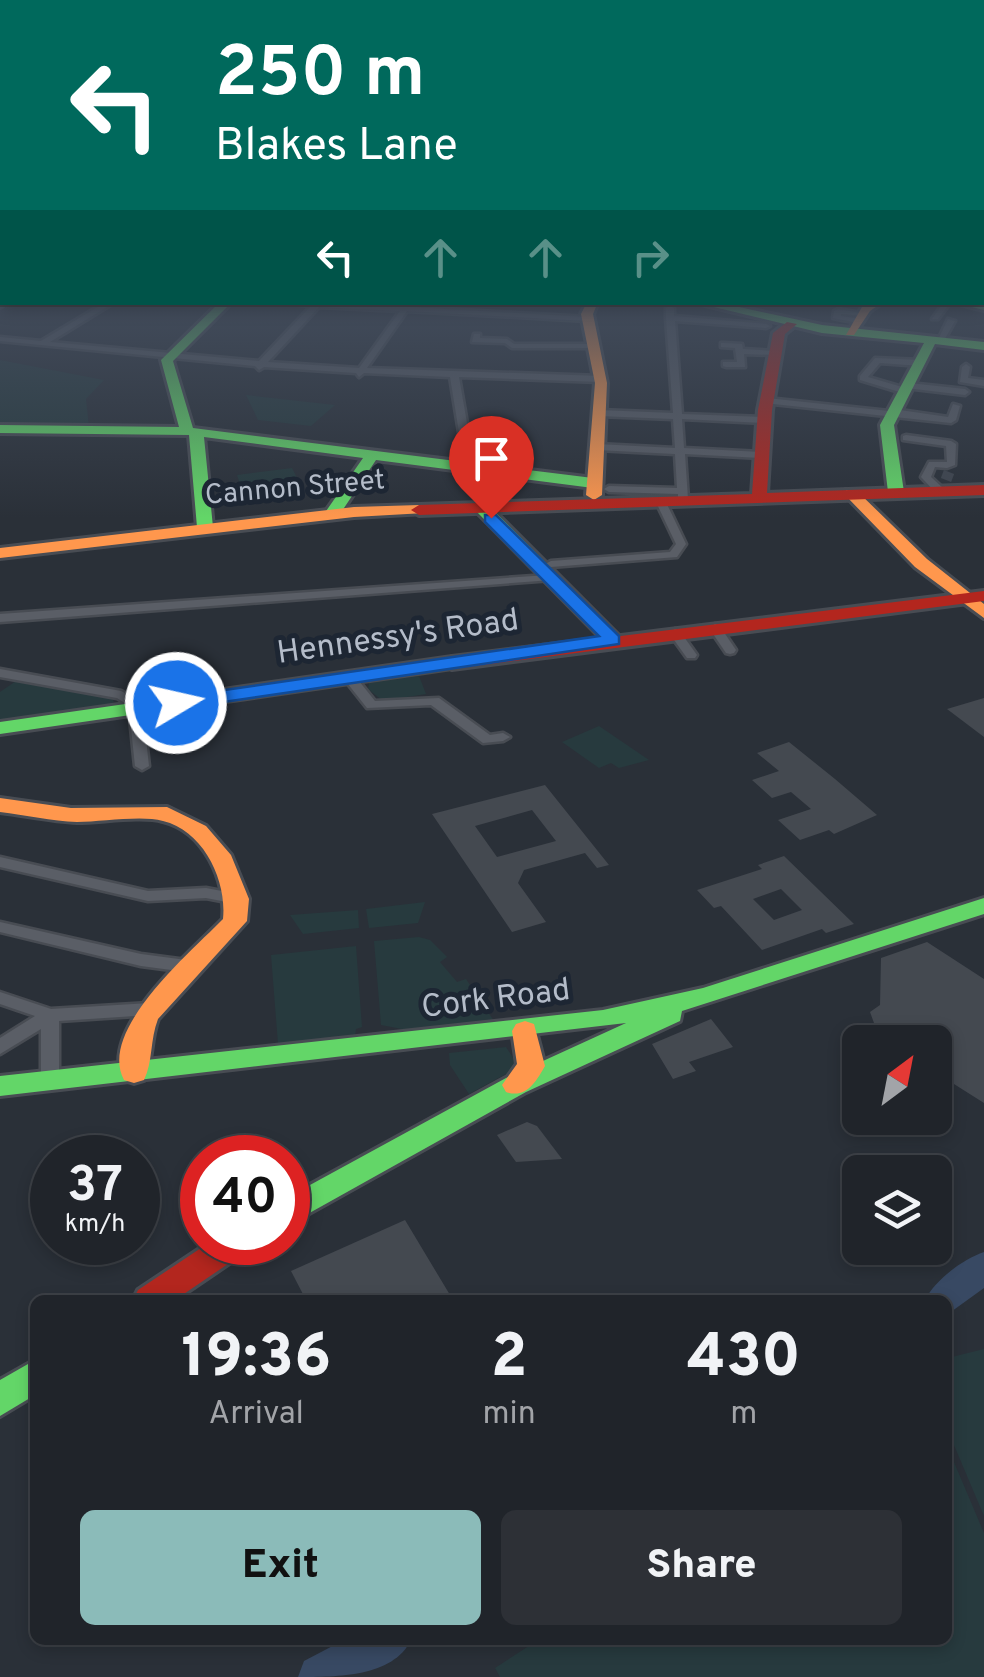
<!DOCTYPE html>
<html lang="en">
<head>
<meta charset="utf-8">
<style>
  :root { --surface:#20242a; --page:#2d3036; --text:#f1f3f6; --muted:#a2a4a8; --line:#3d4147; --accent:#8bbbb9 }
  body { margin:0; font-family:Overpass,sans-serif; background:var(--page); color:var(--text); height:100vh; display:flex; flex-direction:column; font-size:38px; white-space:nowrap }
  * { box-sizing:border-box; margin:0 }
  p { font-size:32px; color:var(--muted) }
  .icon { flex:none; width:55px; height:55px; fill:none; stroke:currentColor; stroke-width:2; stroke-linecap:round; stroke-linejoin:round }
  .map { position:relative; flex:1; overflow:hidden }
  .panel { position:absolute; left:30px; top:1295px; width:922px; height:350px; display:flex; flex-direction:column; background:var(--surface); border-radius:15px; box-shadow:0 5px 15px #0003,0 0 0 2px var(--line) }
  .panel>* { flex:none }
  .hud { position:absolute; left:0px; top:0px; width:985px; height:305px; box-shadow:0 5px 15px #0003,0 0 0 2px var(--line); background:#00695c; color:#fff; overflow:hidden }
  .needle { width:65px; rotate:32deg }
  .controls { position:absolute; left:842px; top:1025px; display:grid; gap:20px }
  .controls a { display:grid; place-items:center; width:110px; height:110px; border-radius:15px; background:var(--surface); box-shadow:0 5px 15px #0003,0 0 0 2px var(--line); font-size:50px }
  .speed { position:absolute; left:30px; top:1135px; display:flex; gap:20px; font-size:50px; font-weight:700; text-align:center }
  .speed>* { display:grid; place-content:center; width:130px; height:130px; border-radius:50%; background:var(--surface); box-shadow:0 5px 15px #0003,0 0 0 2px var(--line); line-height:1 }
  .speed small { font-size:25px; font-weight:400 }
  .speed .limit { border:15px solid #d22; background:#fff; color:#111 }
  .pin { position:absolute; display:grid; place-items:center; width:85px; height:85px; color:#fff; margin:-102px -42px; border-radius:50% 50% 50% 0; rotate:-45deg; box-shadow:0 0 10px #0007 }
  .pin .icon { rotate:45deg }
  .me { position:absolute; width:110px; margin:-55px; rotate:81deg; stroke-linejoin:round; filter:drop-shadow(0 0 8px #0008) }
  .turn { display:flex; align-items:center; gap:35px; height:210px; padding:0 50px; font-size:45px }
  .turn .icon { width:130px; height:130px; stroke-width:2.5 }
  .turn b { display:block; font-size:70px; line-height:85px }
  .lanes { display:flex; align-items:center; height:95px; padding:0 50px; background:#0003; justify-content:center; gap:50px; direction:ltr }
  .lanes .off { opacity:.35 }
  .eta { display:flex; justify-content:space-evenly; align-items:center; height:170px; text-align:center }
  .eta b { font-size:60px; font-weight:800; line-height:70px }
  .primary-button { display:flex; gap:20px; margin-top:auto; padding:20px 50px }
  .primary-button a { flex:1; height:115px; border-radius:15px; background:var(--accent); color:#111; font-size:40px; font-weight:800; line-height:115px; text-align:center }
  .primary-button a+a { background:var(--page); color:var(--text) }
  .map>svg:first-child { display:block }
  .green { fill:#273a3e }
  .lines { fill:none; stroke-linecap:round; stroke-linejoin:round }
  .river { fill:#384963; fill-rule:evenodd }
  .building { fill:#444950; fill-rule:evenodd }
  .street-tunnel { stroke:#3f454e; stroke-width:11; stroke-dasharray:11 5; stroke-linecap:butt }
  .street-casing { stroke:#484c53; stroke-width:5 }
  .fast-casing { stroke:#484c53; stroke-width:6 }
  .slow-casing { stroke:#484c53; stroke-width:6 }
  .jam-casing { stroke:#484c53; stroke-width:6 }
  .street { fill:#5a5e66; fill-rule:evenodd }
  .fast { fill:#63d668; fill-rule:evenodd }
  .slow { fill:#ff974d; fill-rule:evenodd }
  .jam { fill:#b3261e; fill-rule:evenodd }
  .route { fill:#1a73e8; stroke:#114b97; stroke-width:2.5 }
  .labels { text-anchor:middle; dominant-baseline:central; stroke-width:10; stroke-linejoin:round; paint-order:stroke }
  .far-street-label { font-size:28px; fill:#b4bcc9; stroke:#1d2633 }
  .street-label { font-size:32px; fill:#b4bcc9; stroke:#1d2633 }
</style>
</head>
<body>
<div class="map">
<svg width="984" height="1677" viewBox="0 0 984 1677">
  <rect width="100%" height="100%" fill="#2a3038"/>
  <g class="green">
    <polygon points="0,360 104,380 86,399 89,427 0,426"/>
    <polygon points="246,395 335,405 311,426 258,420"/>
    <polygon points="292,468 300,484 291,486 297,494 245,500 237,475"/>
    <polygon points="419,676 426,694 383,701 368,689 369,683"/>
    <polygon points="16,681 112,698 114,702 107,707 0,721 0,692"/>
    <polygon points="599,726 649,760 619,768 611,763 599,768 562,742"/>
    <polygon points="425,902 418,923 369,928 366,909"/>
    <polygon points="358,910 359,928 303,934 290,915"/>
    <polygon points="419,937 430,940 447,957 440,962 457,982 466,979 494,1021 407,1030 381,1025 374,941"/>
    <polygon points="356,946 362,1027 356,1029 355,1036 278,1044 271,955"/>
    <polygon points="506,1047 519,1067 469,1094 450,1065 449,1053"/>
    <polygon points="984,1349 984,1516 948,1431 948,1375 953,1371 948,1358"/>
    <polygon points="948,1448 984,1533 984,1677 500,1677 495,1668 538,1640 948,1640"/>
  </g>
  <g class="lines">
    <g class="river">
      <path d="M984,1252V1288L948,1314V1300H925C935,1280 963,1259 984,1252Z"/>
      <path d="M344,1640H411C393,1677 337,1677 298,1677L304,1661Z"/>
    </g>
  </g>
  <g class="building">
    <polygon points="984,698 984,737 947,709"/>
    <polygon points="789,742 835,779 877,815 834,834 829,830 800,840 778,820 811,809 791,792 772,798 752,780 779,771 757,753"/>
    <path d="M545,785L609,865L597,868L585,853L524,870L518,883L546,922L512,932L432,814ZM532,810L556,841L497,857L475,826Z"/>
    <path d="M784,856L854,924L826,933L822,929L762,950L721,906L714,908L697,890L762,869L758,865ZM781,889L802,910L774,920L753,899Z"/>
    <polygon points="927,942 984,979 984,1103 935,1072 935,1042 893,1042 874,1023 870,1012 880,1005 881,958"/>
    <polygon points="711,1019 733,1047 689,1062 696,1071 673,1079 652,1044"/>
    <polygon points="527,1122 537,1126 562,1159 516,1162 497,1135"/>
    <polygon points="405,1220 453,1300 306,1300 291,1271"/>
  </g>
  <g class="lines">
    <polyline class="street-tunnel" points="946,480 949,472"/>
    <g class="street-casing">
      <g id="street">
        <path d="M106,302H115L50,342L259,361L311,306L272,302L403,307L407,304L410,307L587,317L591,319L587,321L407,311L367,368L601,376L605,379L601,382L459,377L475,469L470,472L465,469L450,377L364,373L359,377L356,373L264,367L259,370L255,366L0,341V337L41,341ZM319,307L400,311L359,368L268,362Z"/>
        <polygon points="944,302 951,302 938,319 932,319"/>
        <polygon points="670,306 674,308 674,316 766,324 770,326 766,328 675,321 682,414 764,417 769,420 764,423 682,419 684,448 761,452 766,455 761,458 685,454 688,499 683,502 678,499 678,494 609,492 604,489 609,486 677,488 675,454 597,450 592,447 597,444 675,448 673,419 599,416 594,413 599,410 673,413 666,318 666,308"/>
        <polygon points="838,309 866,314 862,316 841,314 841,316 861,319 858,323 833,318 834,311"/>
        <polygon points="948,319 955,321 942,344 936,344"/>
        <polygon points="474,334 480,334 480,338 507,339 514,344 594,344 598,346 594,348 512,348 505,343 472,342"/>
        <polygon points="724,343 742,344 743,349 775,351 779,353 775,355 744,354 745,367 726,367 723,366 723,362 737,362 735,348 721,347 721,343"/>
        <polygon points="875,358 921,360 925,363 921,366 880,363 868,377 909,389 909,393 906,394 860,380 860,376"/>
        <polygon points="966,364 970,367 968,378 984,380 984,386 960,382 962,367"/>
        <polygon points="909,383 965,389 969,392 965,395 906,388 906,384"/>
        <polygon points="767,398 889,411 893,409 948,417 953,404 960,406 956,420 951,423 764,403 764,399"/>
        <polygon points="906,435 951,441 956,444 955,465 947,468 935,467 931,477 944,489 944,493 936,493 921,477 929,462 947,462 946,446 903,440 903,436"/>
        <polygon points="660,497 665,500 686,544 677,557 551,567 545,564 551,561 670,552 676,544 655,500"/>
        <polygon points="548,575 554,578 552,580 0,622 0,614"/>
        <polygon points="715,624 719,625 736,650 734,653 730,654 726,653 709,628"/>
        <polygon points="675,629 679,630 697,655 695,658 687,658 669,633"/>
        <polygon points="0,669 121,691 148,705 150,708 148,711 143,712 149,766 142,770 135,766 129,709 131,707 117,698 0,677"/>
        <polygon points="350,675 355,676 375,701 439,698 490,735 503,733 510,737 503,741 483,743 431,705 367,708 344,679"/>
        <polygon points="0,857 148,891 206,888 243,895 245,899 237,904 206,898 148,901 0,867"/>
        <polygon points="0,922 141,954 194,961 200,963 202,967 200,971 194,973 141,966 0,932"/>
        <polygon points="0,992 51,1009 150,1003 156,1005 159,1009 156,1013 150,1015 59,1021 59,1081 57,1086 50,1088 43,1086 41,1081 41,1029 0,1054 0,1038 35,1016 0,1004"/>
      </g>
    </g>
    <g class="fast-casing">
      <g id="fast">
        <polygon points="220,302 232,302 173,361 193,428 593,478 601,483 593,488 376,460 338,517 332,519 324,514 363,458 204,437 213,527 205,532 197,527 189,435 0,433 0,425 179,427 161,360"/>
        <polygon points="693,302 716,302 822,325 984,342 984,350 935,344 894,425 904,492 896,497 888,492 880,425 924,343 822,333"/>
        <polygon points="959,302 984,304 984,310 960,304"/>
        <polygon points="476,505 488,505 619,636 619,644 607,644 476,511"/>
        <polygon points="452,657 461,663 459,667 0,734 0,722"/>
        <polygon points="984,898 984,914 682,1011 680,1021 526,1092 288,1225 288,1197 506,1078 626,1023 0,1096 0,1076 603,1010 703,988"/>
        <polygon points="35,1360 35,1395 0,1416 0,1380"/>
      </g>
    </g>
    <g class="slow-casing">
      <g id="slow">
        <polygon points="0,299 2,302 8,302 0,307"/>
        <polygon points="587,302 598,302 593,314 607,383 602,495 594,500 586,495 595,383 581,314"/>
        <polygon points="869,302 883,302 870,311 854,335 846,335 862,307"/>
        <polygon points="846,490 856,490 927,559 984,604 984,618 915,567 846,496"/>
        <polygon points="419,505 427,510 425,513 354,517 0,558 0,548 354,507"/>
        <path d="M0,798L71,808L167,807L206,826L231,855L249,899L247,921L158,1019C150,1039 153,1062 144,1080L134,1083L124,1080C97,1030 192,951 223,919C227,881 204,831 163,821C141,815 101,822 77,822C52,821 25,815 0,812Z"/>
        <path d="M525,1021L534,1024L545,1066C536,1082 526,1099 506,1092L502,1085L517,1064L512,1031L516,1024Z"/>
      </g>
    </g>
    <g class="jam-casing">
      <g id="jam">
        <polygon points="787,322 797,324 785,334 772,410 767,493 984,485 984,495 419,515 411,510 419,505 752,494 758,410 773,333"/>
        <polygon points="984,591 984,601 452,669 443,663 452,657"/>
        <polygon points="210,1242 251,1242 247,1251 175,1300 133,1300 138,1290"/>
      </g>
    </g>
    <use href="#street" class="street"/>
    <use href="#fast" class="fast"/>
    <use href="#slow" class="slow"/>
    <use href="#jam" class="jam"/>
  </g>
  <linearGradient id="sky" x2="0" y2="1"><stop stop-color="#171a1f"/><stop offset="0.55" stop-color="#444e5e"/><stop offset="1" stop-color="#444e5e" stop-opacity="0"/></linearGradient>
  <rect width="984" height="518" fill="url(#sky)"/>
  <polygon class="route" points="485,515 496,515 619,636 619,644 176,709 166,703 176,697 599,636 485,522"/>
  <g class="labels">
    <g class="far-street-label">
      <text transform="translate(295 489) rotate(-5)">Cannon Street</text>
    </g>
    <g class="street-label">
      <text transform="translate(398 638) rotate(-8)">Hennessy's Road</text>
      <text transform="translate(496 1000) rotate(-7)">Cork Road</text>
    </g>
  </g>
</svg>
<div class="controls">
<a><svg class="needle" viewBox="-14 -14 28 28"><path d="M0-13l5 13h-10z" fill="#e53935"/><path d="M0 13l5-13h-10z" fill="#a2a4a8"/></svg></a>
<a><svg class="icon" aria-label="layers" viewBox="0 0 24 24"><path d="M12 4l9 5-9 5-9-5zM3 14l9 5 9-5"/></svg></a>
</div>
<div class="speed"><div>37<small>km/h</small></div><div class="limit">40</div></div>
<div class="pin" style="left:491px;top:518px;background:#d93025"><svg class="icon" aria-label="arrive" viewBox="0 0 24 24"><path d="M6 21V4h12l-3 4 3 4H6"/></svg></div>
<svg class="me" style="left:176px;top:703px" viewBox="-20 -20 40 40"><circle r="17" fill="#1a73e8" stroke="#fff" stroke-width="3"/><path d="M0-11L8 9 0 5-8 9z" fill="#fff"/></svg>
<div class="hud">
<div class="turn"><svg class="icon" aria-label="left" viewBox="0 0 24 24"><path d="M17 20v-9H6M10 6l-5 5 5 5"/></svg><div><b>250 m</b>Blakes Lane</div></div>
<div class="lanes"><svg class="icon" aria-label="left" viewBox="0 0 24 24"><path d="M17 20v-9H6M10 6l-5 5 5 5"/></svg><svg class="icon off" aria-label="ahead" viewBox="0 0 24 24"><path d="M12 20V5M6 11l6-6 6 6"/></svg><svg class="icon off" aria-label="ahead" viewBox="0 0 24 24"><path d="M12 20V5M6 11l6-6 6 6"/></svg><svg class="icon off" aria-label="right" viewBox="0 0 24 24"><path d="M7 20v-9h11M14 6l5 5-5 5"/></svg></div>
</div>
<section class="panel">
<div class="eta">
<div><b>19:36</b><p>Arrival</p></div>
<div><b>2</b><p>min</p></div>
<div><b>430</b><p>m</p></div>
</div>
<div class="primary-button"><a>Exit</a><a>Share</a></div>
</section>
</div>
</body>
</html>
